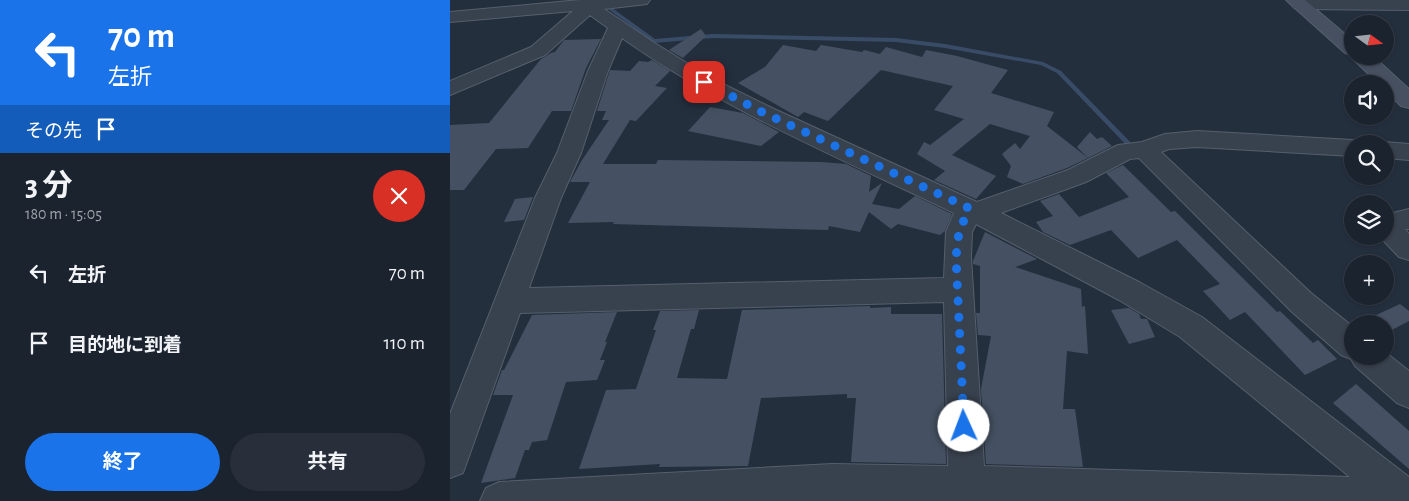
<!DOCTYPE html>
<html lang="ja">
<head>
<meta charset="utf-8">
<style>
  :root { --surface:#1b232e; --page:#282f3a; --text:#f1f3f6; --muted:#a0a4aa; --line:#39404a; --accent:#1a73e8 }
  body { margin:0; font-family:"Alegreya Sans","Noto Sans JP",sans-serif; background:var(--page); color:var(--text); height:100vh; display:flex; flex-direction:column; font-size:19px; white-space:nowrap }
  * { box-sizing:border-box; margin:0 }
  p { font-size:16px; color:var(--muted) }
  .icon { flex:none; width:28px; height:28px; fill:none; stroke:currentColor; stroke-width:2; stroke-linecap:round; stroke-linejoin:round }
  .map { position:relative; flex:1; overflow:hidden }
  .details { display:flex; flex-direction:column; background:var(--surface); width:450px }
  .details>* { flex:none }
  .guide { background:#1a73e8; color:#fff; overflow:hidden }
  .needle { width:32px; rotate:105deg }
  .tools { position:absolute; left:894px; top:15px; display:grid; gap:10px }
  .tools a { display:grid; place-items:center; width:50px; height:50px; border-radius:50%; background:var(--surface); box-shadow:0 1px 4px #0004,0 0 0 1px var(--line); font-size:25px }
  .pin { position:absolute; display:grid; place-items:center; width:42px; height:42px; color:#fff; margin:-21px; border-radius:10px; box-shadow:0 2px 8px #0006 }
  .me { position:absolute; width:55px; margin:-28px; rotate:358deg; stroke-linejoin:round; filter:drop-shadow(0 0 4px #0008) }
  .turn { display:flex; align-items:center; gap:18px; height:105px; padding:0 25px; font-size:22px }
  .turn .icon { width:65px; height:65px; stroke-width:2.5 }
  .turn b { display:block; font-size:35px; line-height:42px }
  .then { display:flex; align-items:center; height:48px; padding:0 25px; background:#0003; gap:10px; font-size:19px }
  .round { display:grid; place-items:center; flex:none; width:52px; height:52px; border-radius:26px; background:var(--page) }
  .summary { display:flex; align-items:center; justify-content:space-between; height:85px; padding:0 25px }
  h1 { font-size:30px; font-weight:700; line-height:38px }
  .cta { display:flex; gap:10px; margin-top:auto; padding:10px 25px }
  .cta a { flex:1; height:58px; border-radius:30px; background:var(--accent); color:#fff; font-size:20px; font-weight:700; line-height:58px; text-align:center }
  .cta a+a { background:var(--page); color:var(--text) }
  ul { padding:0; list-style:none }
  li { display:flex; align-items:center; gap:15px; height:70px; padding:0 25px }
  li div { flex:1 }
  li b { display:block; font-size:19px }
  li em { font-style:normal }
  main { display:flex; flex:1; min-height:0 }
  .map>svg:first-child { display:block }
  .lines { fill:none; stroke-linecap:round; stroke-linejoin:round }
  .stream { fill:#394c67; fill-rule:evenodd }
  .building { fill:#455162 }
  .street-casing { stroke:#565f6c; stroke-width:2 }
  .secondary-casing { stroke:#565f6c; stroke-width:2 }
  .street { fill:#38414e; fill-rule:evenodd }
  .secondary { fill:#465061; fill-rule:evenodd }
  .route { stroke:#1a73e8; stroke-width:9; stroke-dasharray:0 16.2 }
</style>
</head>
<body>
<main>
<section class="details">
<div class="guide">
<div class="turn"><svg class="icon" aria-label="left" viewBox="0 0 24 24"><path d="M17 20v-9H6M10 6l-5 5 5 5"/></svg><div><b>70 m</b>左折</div></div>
<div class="then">その先<svg class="icon" aria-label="arrive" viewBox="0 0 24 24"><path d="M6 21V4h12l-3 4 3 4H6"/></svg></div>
</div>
<div class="summary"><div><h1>3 分</h1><p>180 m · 15:05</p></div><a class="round" style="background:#d93025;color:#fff"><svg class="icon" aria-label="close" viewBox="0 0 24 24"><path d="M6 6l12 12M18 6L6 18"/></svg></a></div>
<ul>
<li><svg class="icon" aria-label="left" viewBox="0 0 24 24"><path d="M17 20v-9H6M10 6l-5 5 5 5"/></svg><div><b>左折</b></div><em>70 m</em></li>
<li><svg class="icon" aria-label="arrive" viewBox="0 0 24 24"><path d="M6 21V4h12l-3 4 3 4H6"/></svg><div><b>目的地に到着</b></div><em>110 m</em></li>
</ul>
<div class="cta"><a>終了</a><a>共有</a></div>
</section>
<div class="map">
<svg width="959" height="501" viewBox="0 0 959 501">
  <rect width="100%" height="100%" fill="#242f3e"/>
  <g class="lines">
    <polygon class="stream" points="146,0 151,0 205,39 263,34 446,38 495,44 593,62 611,71 688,150 685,152 683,152 607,73 591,65 495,48 446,42 263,38 204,43"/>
  </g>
  <g class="building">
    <polygon points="251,29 256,36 233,58 219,50"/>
    <polygon points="151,39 136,68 121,111 102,111 78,148 46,149 14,190 0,190 0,125 39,123 91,59 101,53 105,52 114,40"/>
    <polygon points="333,45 366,51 371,45 412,52 414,50 430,54 436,47 472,57 476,50 507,56 558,70 541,93 604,112 597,126 638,158 617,168 573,184 557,177 561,166 552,154 565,143 570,149 580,136 540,124 502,155 546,176 526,199 484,180 495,171 467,154 474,142 480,145 514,119 484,110 503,86 431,70 378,121 354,112 348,117 288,83 315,67"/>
    <polygon points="202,60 220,71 205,86 217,88 186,121 180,120 153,164 206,164 208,160 371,162 396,164 421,176 419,192 432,183 422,204 449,209 465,196 502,214 495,231 490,235 448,224 441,229 419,212 410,232 379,226 378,230 163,224 164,222 118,223 140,182 120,182 132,160 159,120 152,120 156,111 147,111 160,70 180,71 189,61 198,62"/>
    <polygon points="260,107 293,113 329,132 311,146 238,131"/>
    <polygon points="640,132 647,139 652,137 662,146 638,158 627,147"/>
    <polygon points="673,165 721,212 725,211 827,312 830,311 863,343 868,340 887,359 855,375 795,312 780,320 753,291 770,284 727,240 688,258 661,230 620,245 593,232 586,222 603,216 590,201 609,194 629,217 679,197 656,173"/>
    <polygon points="83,197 74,220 54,222 65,199"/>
    <polygon points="535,232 587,259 565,267 631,289 632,307 635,306 638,354 617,351 613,409 625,409 633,467 536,464 531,389 541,336 528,335 526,313 530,313 530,266 523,264 523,261"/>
    <polygon points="950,304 959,311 959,321 938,332 935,329 935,324 930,324 922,317"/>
    <polygon points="420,306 420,308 441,307 441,314 492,314 496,464 401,462 406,398 397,398 397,394 311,398 298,466 209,467 210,464 129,469 156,390 186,389 206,330 203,330 210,311 249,310 244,329 241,329 227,378 277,379 292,310"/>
    <polygon points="679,308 689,314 691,319 697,319 705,337 679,344 661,310"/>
    <polygon points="167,312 155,342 157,342 150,360 155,360 147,380 116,382 97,440 82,442 79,450 75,450 65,478 31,483 63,395 43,395 52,370 54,370 82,315"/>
    <polygon points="906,384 959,431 959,469 883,403"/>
  </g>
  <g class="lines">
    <g class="street-casing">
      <g id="street">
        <path d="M130,0H200L197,4L154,9L203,42L261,78L322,108L527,202L618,170L668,145L692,142L715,134L747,131L902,140L910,142L902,144V156L747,147L719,149L711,152L861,293L902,326V356H935V352L959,371V408L947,403L905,366L901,359L891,355L841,311L689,158L680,159L636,182L551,213L689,282L752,317L959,477V501H30L36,488L49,482L382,464L498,466L494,302L70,313L13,473L0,478V414L85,198L107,153L138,71L158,28L140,15L95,55L0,95V81L81,47L123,11L0,22V12ZM172,38C274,110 392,159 504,213L496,232L494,278L79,288L111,198L131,153L158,71ZM526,224L669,300L730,337L900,477L534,466L521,257L522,232Z"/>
        <polygon points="845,0 959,0 959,10 850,9 844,8 841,4"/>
        <polygon points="935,142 959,144 959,160 935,158 935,144 929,144"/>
        <polygon points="959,209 959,229 955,229 959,234 959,260 949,257 929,236 935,236 935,215"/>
      </g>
    </g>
    <g class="secondary-casing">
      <polygon id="secondary" points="836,0 855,0 902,40 902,56 923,56 959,89 959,108 951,106 935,90 935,84 929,84 904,60 901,56 902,55 895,53"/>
    </g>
    <use href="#street" class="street"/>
    <use href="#secondary" class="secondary"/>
  </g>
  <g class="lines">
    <polyline class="route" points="254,82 314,113 519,208 509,232 506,257 514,426"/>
  </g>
</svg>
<div class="tools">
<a><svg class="needle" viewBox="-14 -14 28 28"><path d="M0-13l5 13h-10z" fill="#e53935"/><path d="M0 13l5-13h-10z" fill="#a0a4aa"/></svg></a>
<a><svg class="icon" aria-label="sound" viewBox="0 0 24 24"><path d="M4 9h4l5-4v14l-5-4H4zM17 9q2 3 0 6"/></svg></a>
<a><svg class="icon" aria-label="search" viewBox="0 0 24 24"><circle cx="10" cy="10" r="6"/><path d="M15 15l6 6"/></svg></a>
<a><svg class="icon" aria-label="layers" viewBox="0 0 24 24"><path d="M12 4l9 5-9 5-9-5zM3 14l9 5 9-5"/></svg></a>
<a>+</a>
<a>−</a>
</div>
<div class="pin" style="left:254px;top:82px;background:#d93025"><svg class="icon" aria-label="arrive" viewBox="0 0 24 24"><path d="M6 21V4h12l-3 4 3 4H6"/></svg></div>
<svg class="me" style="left:514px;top:426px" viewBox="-20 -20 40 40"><circle r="19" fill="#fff"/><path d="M0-13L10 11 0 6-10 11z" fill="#1a73e8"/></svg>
</div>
</main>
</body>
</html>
